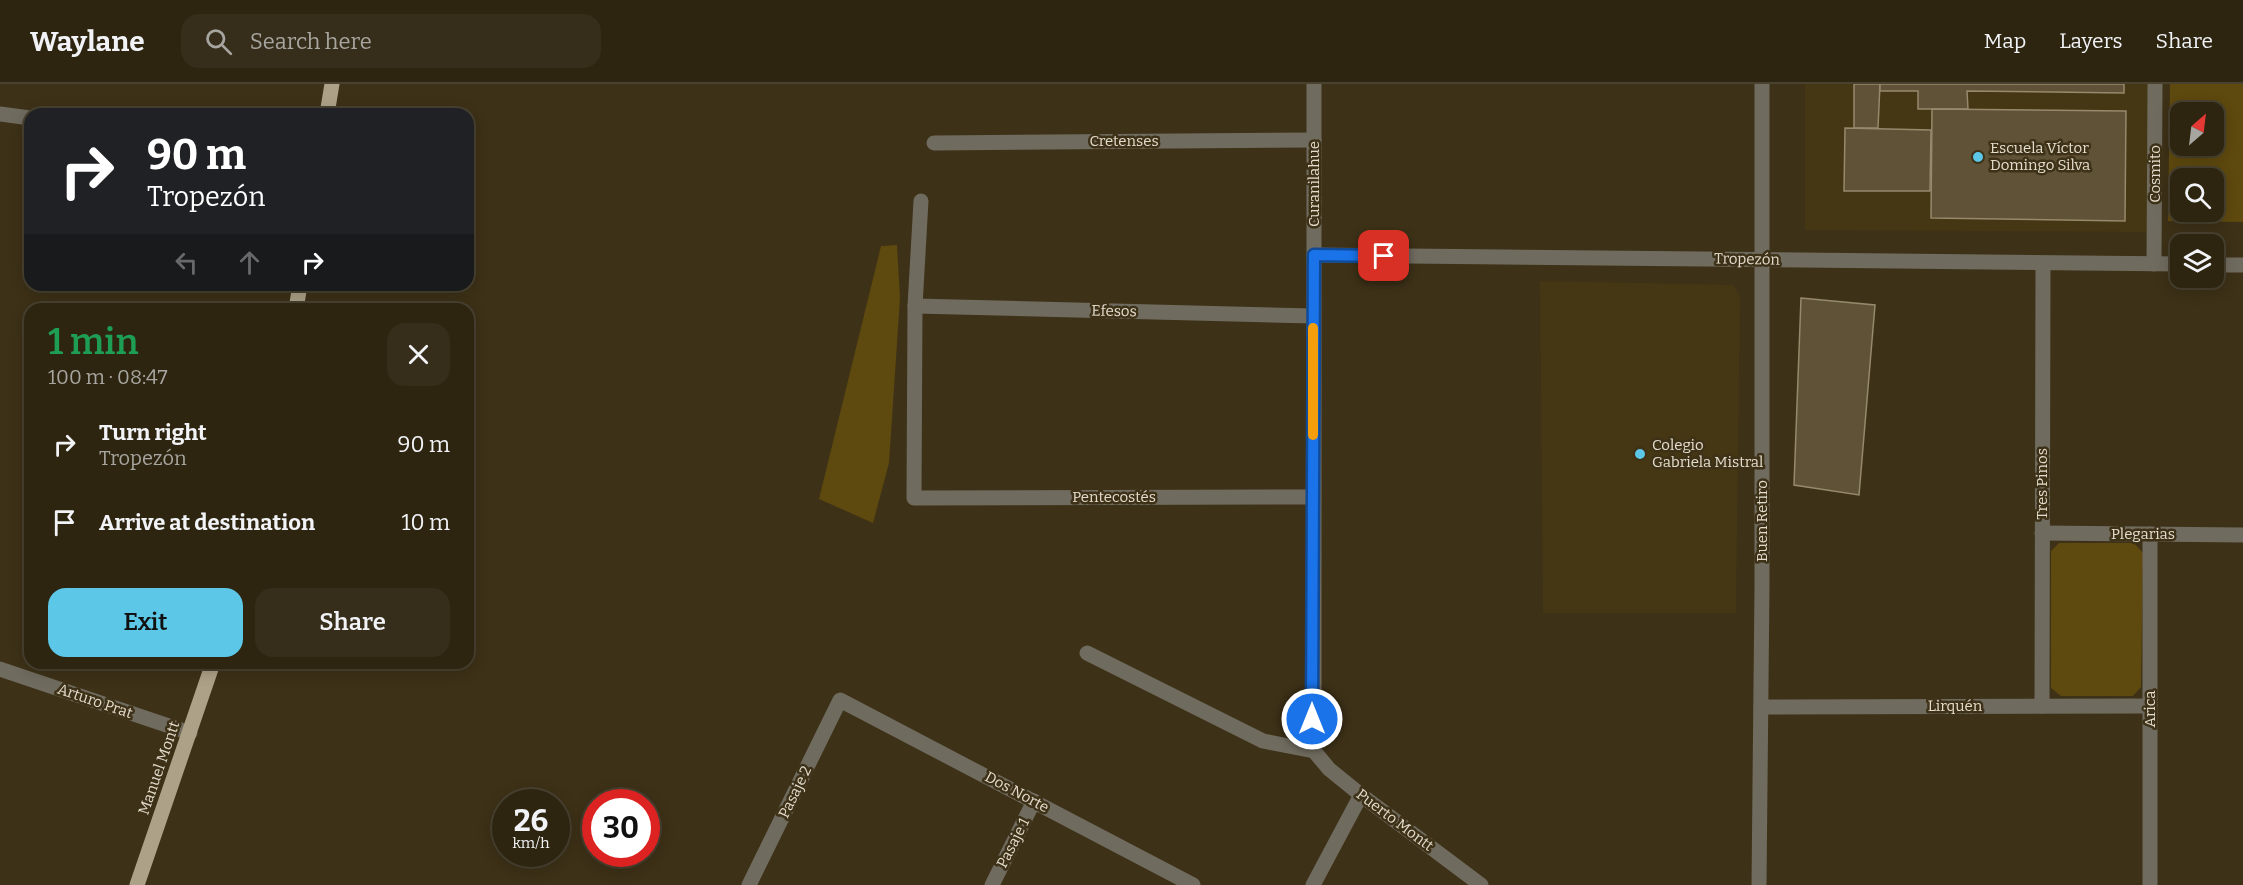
<!DOCTYPE html>
<html lang="en">
<head>
<meta charset="utf-8">
<style>
  :root { --surface:#2e2511; --page:#362d1a; --text:#f1f3f6; --muted:#a7a59f; --line:#494231; --accent:#5cc7e7 }
  body { margin:0; font-family:Bitter,serif; background:var(--page); color:var(--text); height:100vh; display:flex; flex-direction:column; font-size:22px; white-space:nowrap }
  * { box-sizing:border-box; margin:0 }
  p { font-size:20px; color:var(--muted) }
  .icon { flex:none; width:33px; height:33px; fill:none; stroke:currentColor; stroke-width:2; stroke-linecap:round; stroke-linejoin:round }
  .map { position:relative; flex:1; overflow:hidden }
  .drawer { position:absolute; left:24px; top:219px; width:450px; height:366px; display:flex; flex-direction:column; background:var(--surface); border-radius:18px; box-shadow:0 3px 15px #0003,0 0 0 2px var(--line) }
  .drawer>* { flex:none }
  .guide { position:absolute; left:24px; top:24px; width:450px; height:183px; border-radius:18px; box-shadow:0 3px 15px #0003,0 0 0 2px var(--line); background:#202124; color:#fff; overflow:hidden }
  .needle { width:39px; rotate:28deg }
  .buttons { position:absolute; left:2170px; top:18px; display:grid; gap:12px }
  .buttons a { display:grid; place-items:center; width:54px; height:54px; border-radius:12px; background:var(--surface); box-shadow:0 3px 15px #0003,0 0 0 2px var(--line); font-size:30px }
  .speed { position:absolute; left:492px; top:705px; display:flex; gap:12px; font-size:30px; font-weight:700; text-align:center }
  .speed>* { display:grid; place-content:center; width:78px; height:78px; border-radius:50%; background:var(--surface); box-shadow:0 3px 15px #0003,0 0 0 2px var(--line); line-height:1 }
  .speed small { font-size:15px; font-weight:400 }
  .speed .limit { border:9px solid #d22; background:#fff; color:#111 }
  .pin { position:absolute; display:grid; place-items:center; width:51px; height:51px; color:#fff; margin:-26px; border-radius:12px; box-shadow:0 3px 9px #0006 }
  .me { position:absolute; width:66px; margin:-33px; rotate:0deg; stroke-linejoin:round; filter:drop-shadow(0 0 4px #0008) }
  .turn { display:flex; align-items:center; gap:21px; height:126px; padding:0 24px; font-size:27px }
  .turn .icon { width:78px; height:78px; stroke-width:2.5 }
  .turn b { display:block; font-size:42px; line-height:51px }
  .lanes { display:flex; align-items:center; height:57px; padding:0 24px; background:#0003; justify-content:center; gap:30px; direction:ltr }
  .lanes .off { opacity:.35 }
  .round { display:grid; place-items:center; flex:none; width:63px; height:63px; border-radius:18px; background:var(--page) }
  .headline { display:flex; align-items:center; justify-content:space-between; height:102px; padding:0 24px }
  h1 { font-size:36px; font-weight:600; line-height:45px; color:#1e9e55 }
  .button { display:flex; gap:12px; margin-top:auto; padding:12px 24px }
  .button a { flex:1; height:69px; border-radius:18px; background:var(--accent); color:#111; font-size:24px; font-weight:600; line-height:69px; text-align:center }
  .button a+a { background:var(--page); color:var(--text) }
  ul { padding:0; list-style:none }
  li { display:flex; align-items:center; gap:18px; height:78px; padding:0 24px }
  li div { flex:1 }
  li b { display:block; font-size:22px }
  li em { font-style:normal }
  header { display:flex; align-items:center; gap:36px; box-sizing:border-box; height:84px; padding:0 30px; background:var(--surface); border-bottom:2px solid var(--line) }
  header strong { font-size:28px }
  nav { display:flex; gap:33px; margin-inline-start:auto; font-size:21px }
  .search { width:420px; height:54px; background:var(--page); display:flex; align-items:center; gap:15px; box-sizing:border-box; padding:0 21px; border-radius:18px; color:var(--muted); font-size:22px }
  .map>svg:first-child { display:block }
  .built { fill:#453714 }
  .green { fill:#5e490e; fill-rule:evenodd }
  .building { fill:#5f5237; stroke:#96896c; stroke-width:1.5 }
  .lines { fill:none; stroke-linecap:round; stroke-linejoin:round }
  .street { stroke:#706b5f; stroke-width:15 }
  .primary { stroke:#ada288; stroke-width:15 }
  .route-casing { stroke:#114b97; stroke-width:15 }
  .route { stroke:#1a73e8; stroke-width:10 }
  .slow { stroke:#f59e0b; stroke-width:10 }
  .poi-dot { fill:#5cc7e7; stroke:#3d3117; stroke-width:2 }
  .labels { text-anchor:middle; dominant-baseline:central; stroke-width:5; stroke-linejoin:round; paint-order:stroke }
  .street-label { font-size:15px; fill:#e4ddcd; stroke:#3d3117 }
  .poi-label { font-size:15px; fill:#e4ddcd; stroke:#3d3117; text-anchor:start }
</style>
</head>
<body>
<header>
<strong>Waylane</strong>
<div class="search"><svg class="icon" aria-label="search" viewBox="0 0 24 24"><circle cx="10" cy="10" r="6"/><path d="M15 15l6 6"/></svg>Search here</div>
<nav><a>Map</a><a>Layers</a><a>Share</a></nav>
</header>
<div class="map">
<svg width="2243" height="801" viewBox="0 0 2243 801">
  <rect width="100%" height="100%" fill="#3d3117"/>
  <g class="built">
    <polygon points="1805,0 2151,0 2150,148 1805,146"/>
    <polygon points="1540,197 1733,201 1740,212 1736,529 1543,529"/>
  </g>
  <g class="green">
    <path d="M2170,0H2243V138L2168,137ZM2181,28H2214V62H2181ZM2181,94H2214V128H2181Z"/>
    <polygon points="897,161 900,214 889,379 873,439 819,415 881,162"/>
    <polygon points="2059,459 2134,459 2143,469 2141,603 2133,612 2061,612 2051,604 2051,467"/>
  </g>
  <g class="building">
    <polygon points="1854,0 1880,0 1878,44 1854,44"/>
    <polygon points="1880,0 2124,0 2124,9 1967,7 1968,25 1918,25 1918,7 1880,7"/>
    <polygon points="1932,25 2126,27 2125,137 1931,134"/>
    <polygon points="1845,44 1931,46 1930,107 1844,107"/>
    <polygon points="1801,214 1875,221 1859,411 1794,401"/>
  </g>
  <g class="lines">
    <g class="street">
      <polyline points="1314,0 1314,667 1329,685 1361,711 1481,801"/>
      <polyline points="0,30 30,34"/>
      <polyline points="934,59 1314,56"/>
      <polyline points="921,117 915,222 914,414 1313,413"/>
      <polyline points="1314,171 2181,180"/>
      <polyline points="2154,180 2155,0"/>
      <polyline points="2214,181 2243,181"/>
      <polyline points="915,222 1313,232"/>
      <polyline points="2042,449 2243,451"/>
      <polyline points="1087,569 1263,657 1314,667"/>
      <polyline points="0,585 190,649"/>
      <polyline points="2042,622 2043,179"/>
      <polyline points="1761,623 2150,622"/>
      <polyline points="749,801 840,616 1193,801"/>
      <polyline points="992,801 1034,717"/>
      <polyline points="1313,801 1361,711"/>
      <polyline points="1759,801 1762,501 1762,0"/>
      <polyline points="2150,801 2150,450"/>
    </g>
    <g class="primary">
      <polyline points="327,30 332,0"/>
      <polyline points="296,225 300,201"/>
      <polyline points="137,801 213,579"/>
    </g>
  </g>
  <g class="lines">
    <g class="route-casing">
      <polyline id="route" points="1312,635 1314,171 1384,172"/>
    </g>
    <use href="#route" class="route"/>
    <polyline class="slow" points="1313,244 1313,351"/>
  </g>
  <g class="poi-dot">
    <circle cx="1978" cy="73" r="6"/>
    <circle cx="1640" cy="370" r="6"/>
  </g>
  <g class="labels">
    <g class="street-label">
      <text x="1124" y="57">Cretenses</text>
      <text transform="translate(2155 90) rotate(-90)">Cosmito</text>
      <text transform="translate(1314 100) rotate(-90)">Curanilahue</text>
      <text transform="translate(1747 175) rotate(1)">Tropezón</text>
      <text transform="translate(1114 227) rotate(1)">Efesos</text>
      <text transform="translate(2042 400) rotate(-90)">Tres Pinos</text>
      <text x="1114" y="413">Pentecostés</text>
      <text transform="translate(1762 437) rotate(-90)">Buen Retiro</text>
      <text x="2143" y="450">Plegarias</text>
      <text transform="translate(95 617) rotate(19)">Arturo Prat</text>
      <text x="1955" y="622">Lirquén</text>
      <text transform="translate(2150 625) rotate(-90)">Arica</text>
      <text transform="translate(159 684) rotate(-71)">Manuel Montt</text>
      <text transform="translate(795 708) rotate(-64)">Pasaje 2</text>
      <text transform="translate(1017 708) rotate(28)">Dos Norte</text>
      <text transform="translate(1395 736) rotate(37)">Puerto Montt</text>
      <text transform="translate(1013 759) rotate(-63)">Pasaje 1</text>
    </g>
    <g class="poi-label">
      <text x="1990" y="64">Escuela Víctor<tspan x="1990" dy="17">Domingo Silva</tspan></text>
      <text x="1652" y="361">Colegio<tspan x="1652" dy="17">Gabriela Mistral</tspan></text>
    </g>
  </g>
</svg>
<div class="buttons">
<a><svg class="needle" viewBox="-14 -14 28 28"><path d="M0-13l5 13h-10z" fill="#e53935"/><path d="M0 13l5-13h-10z" fill="#a7a59f"/></svg></a>
<a><svg class="icon" aria-label="search" viewBox="0 0 24 24"><circle cx="10" cy="10" r="6"/><path d="M15 15l6 6"/></svg></a>
<a><svg class="icon" aria-label="layers" viewBox="0 0 24 24"><path d="M12 4l9 5-9 5-9-5zM3 14l9 5 9-5"/></svg></a>
</div>
<div class="speed"><div>26<small>km/h</small></div><div class="limit">30</div></div>
<div class="pin" style="left:1384px;top:172px;background:#d93025"><svg class="icon" aria-label="arrive" viewBox="0 0 24 24"><path d="M6 21V4h12l-3 4 3 4H6"/></svg></div>
<svg class="me" style="left:1312px;top:635px" viewBox="-20 -20 40 40"><circle r="17" fill="#1a73e8" stroke="#fff" stroke-width="3"/><path d="M0-11L8 9 0 5-8 9z" fill="#fff"/></svg>
<div class="guide">
<div class="turn"><svg class="icon" aria-label="right" viewBox="0 0 24 24"><path d="M7 20v-9h11M14 6l5 5-5 5"/></svg><div><b>90 m</b>Tropezón</div></div>
<div class="lanes"><svg class="icon off" aria-label="left" viewBox="0 0 24 24"><path d="M17 20v-9H6M10 6l-5 5 5 5"/></svg><svg class="icon off" aria-label="ahead" viewBox="0 0 24 24"><path d="M12 20V5M6 11l6-6 6 6"/></svg><svg class="icon" aria-label="right" viewBox="0 0 24 24"><path d="M7 20v-9h11M14 6l5 5-5 5"/></svg></div>
</div>
<section class="drawer">
<div class="headline"><div><h1>1 min</h1><p>100 m · 08:47</p></div><a class="round"><svg class="icon" aria-label="close" viewBox="0 0 24 24"><path d="M6 6l12 12M18 6L6 18"/></svg></a></div>
<ul>
<li><svg class="icon" aria-label="right" viewBox="0 0 24 24"><path d="M7 20v-9h11M14 6l5 5-5 5"/></svg><div><b>Turn right</b><p>Tropezón</p></div><em>90 m</em></li>
<li><svg class="icon" aria-label="arrive" viewBox="0 0 24 24"><path d="M6 21V4h12l-3 4 3 4H6"/></svg><div><b>Arrive at destination</b></div><em>10 m</em></li>
</ul>
<div class="button"><a>Exit</a><a>Share</a></div>
</section>
</div>
</body>
</html>
